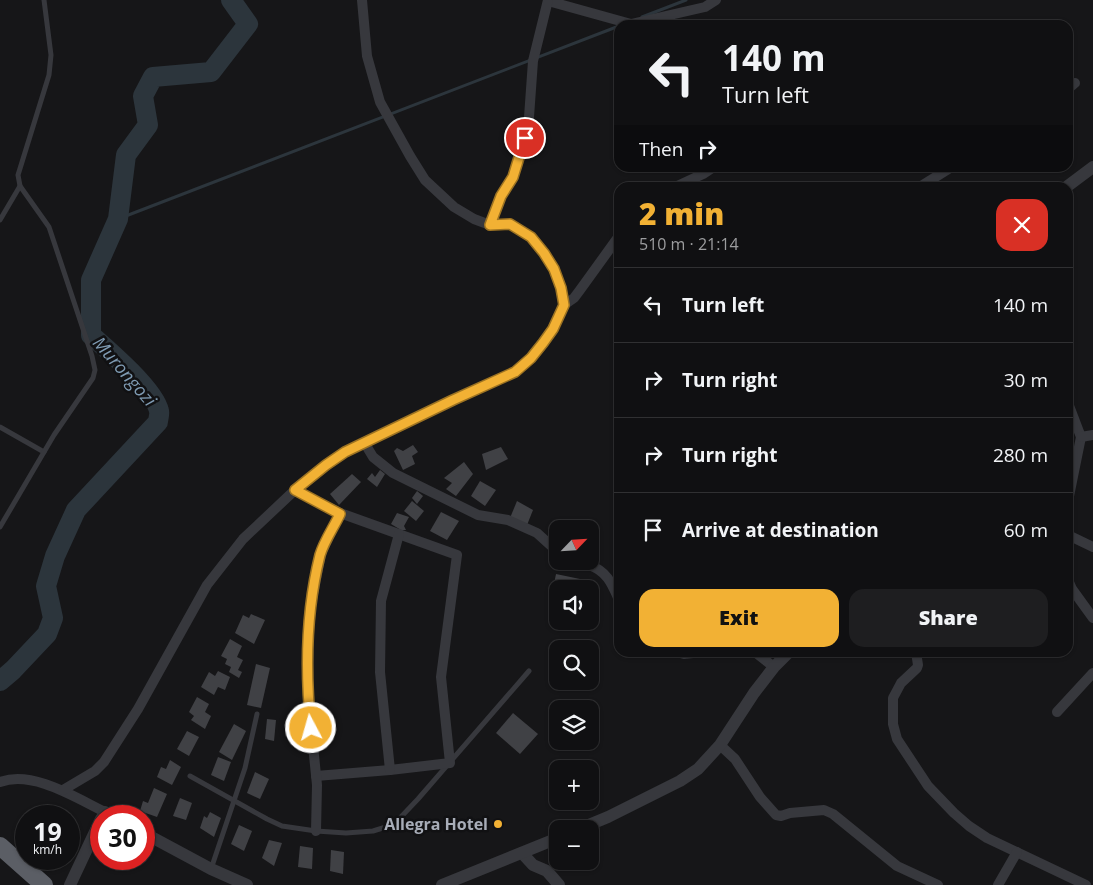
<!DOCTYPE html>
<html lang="en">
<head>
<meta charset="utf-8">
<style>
  :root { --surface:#101012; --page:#1e1e20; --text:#f1f3f6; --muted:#9c9d9f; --line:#303032; --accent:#f2b134 }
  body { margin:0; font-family:"Open Sans",sans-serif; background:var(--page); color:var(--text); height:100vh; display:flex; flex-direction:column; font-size:19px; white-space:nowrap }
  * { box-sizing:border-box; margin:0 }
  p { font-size:16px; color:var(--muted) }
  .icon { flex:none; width:28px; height:28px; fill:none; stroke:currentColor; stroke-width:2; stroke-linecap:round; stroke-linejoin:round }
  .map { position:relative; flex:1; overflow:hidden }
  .details { position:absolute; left:614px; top:182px; width:459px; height:475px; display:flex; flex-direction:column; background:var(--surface); border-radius:15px; box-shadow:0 1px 4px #0004,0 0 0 1px var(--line) }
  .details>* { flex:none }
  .banner { position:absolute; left:614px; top:20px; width:459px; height:152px; border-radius:15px; box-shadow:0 1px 4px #0004,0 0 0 1px var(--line); background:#101012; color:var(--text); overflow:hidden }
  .needle { width:32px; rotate:65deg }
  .buttons { position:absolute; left:549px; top:520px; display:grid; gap:10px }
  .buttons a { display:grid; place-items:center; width:50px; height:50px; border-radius:10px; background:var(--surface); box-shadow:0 1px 4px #0004,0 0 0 1px var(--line); font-size:25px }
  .speed { position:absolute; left:15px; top:805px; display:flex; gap:10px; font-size:25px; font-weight:700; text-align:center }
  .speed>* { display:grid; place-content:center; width:65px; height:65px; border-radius:50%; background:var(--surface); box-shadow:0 1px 4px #0004,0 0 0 1px var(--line); line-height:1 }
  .speed small { font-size:12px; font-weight:400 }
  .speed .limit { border:8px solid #d22; background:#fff; color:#111 }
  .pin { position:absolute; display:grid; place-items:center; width:42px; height:42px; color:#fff; margin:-21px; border:2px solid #fff; border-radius:50%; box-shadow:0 1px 5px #0007 }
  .me { position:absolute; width:55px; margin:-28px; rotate:354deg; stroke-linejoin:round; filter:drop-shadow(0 0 4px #0008) }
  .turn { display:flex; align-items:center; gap:18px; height:105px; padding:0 25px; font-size:22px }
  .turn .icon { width:65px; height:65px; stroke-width:2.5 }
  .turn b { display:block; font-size:35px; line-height:42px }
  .then { display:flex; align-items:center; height:48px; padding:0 25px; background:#0003; gap:10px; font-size:19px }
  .round { display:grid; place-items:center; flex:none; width:52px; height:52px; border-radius:15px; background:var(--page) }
  .headline { display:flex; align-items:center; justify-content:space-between; height:85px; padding:0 25px }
  h1 { font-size:30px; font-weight:800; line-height:38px; color:var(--accent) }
  .action { display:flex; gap:10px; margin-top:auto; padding:10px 25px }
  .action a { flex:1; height:58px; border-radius:15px; background:var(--accent); color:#111; font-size:20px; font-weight:800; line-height:58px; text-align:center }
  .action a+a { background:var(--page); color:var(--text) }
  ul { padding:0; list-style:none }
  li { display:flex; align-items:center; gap:15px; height:75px; padding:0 25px; border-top:1px solid var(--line) }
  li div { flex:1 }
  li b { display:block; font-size:19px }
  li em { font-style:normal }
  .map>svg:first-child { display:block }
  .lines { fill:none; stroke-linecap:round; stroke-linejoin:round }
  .stream { stroke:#2c353c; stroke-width:3 }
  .river { stroke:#2c353c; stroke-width:20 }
  .building { fill:#404145 }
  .service { stroke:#37383d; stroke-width:5 }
  .minor { stroke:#37383d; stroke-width:10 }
  .tertiary { stroke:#37383d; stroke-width:12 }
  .trunk { stroke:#5b5e65; stroke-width:18 }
  .route-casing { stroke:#9d7322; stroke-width:12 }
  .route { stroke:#f2b134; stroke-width:9 }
  .poi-dot { fill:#f2b134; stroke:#111113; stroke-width:2 }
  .labels { text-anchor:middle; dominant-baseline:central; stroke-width:5; stroke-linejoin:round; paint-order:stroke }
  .poi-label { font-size:16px; font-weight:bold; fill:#a8adb8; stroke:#111113; text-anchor:end }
  .water-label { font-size:18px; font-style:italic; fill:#7f9bb3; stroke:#111113 }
</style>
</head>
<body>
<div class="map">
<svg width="1093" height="885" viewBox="0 0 1093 885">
  <rect width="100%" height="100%" fill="#161618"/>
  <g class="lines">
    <g class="stream">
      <polyline points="642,17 686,0"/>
      <polyline points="118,219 619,26"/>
    </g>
    <path class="river" d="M0,681L13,670L47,634L53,618L46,586L55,556L76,510L158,422C158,419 160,414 159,411C155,390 107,349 91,335V280L118,219L126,155L148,125L143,96L153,77L211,72L248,24L231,0"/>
  </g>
  <g class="building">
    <polygon points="413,445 418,452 412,456 415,464 403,470 394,451 397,448 403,451"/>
    <polygon points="501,447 508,459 486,470 482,454"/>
    <polygon points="464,462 473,474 456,496 446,489 452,483 444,478"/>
    <polygon points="380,470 385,474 377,487 367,479 372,473 375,477"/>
    <polygon points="352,474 361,482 339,505 330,494"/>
    <polygon points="480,481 496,490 485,506 471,496"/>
    <polygon points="417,491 423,496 417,504 412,498"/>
    <polygon points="412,501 424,511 416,521 404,511"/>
    <polygon points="517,501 533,510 527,525 510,518"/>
    <polygon points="441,512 459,521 447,540 430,531"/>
    <polygon points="397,513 409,517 404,526 406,530 401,530 391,524"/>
    <polygon points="556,574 580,579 578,589 553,589"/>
    <polygon points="251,614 265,620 254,644 235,633 243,615 249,618"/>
    <polygon points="230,639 242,646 237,657 243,660 238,670 242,672 239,678 229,672 231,667 225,664 227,659 221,656"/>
    <polygon points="256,664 270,668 261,708 247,705"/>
    <polygon points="218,671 230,677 225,690 218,687 214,695 201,687 209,672 215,676"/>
    <polygon points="197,697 209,704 205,712 211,716 205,729 191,720 194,716 189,712"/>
    <polygon points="513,713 538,734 520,754 496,733"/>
    <polygon points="267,719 276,720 274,741 265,739"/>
    <polygon points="234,724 246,731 232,760 219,752"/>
    <polygon points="187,731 199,737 189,756 177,749"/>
    <polygon points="218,757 231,762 224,781 211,775"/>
    <polygon points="170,760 181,767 172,785 157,777 161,767 166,769"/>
    <polygon points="255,772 269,779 260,799 247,793"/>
    <polygon points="154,788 167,794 157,817 140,811 143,801 148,803"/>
    <polygon points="180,798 192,803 186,820 173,816"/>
    <polygon points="210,812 221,818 214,837 200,828 204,816 207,818"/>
    <polygon points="239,825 252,831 244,851 231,844"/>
    <polygon points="269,840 282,843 274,866 262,858"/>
    <polygon points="300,846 313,848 312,869 298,867"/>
    <polygon points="331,850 344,852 343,874 330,871"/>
  </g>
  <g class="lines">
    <g class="service">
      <polyline points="0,220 20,186"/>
      <polyline points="0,427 44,452"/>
      <polyline points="0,527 54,435 93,378 95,370 92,356 49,227 20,186 18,175 49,75 51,55 44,0"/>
      <polyline points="190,776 267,819 282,826 316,831 346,833 373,831 386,827 399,819 418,799 529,671"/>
      <polyline points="211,869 245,768 257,714"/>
    </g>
    <g class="minor">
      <polyline points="548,1 631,24 705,7 716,0"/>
      <polyline points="1068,89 1075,83"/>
      <polyline points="673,188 703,174 712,168"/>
      <polyline points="918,188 950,168"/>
      <polyline points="490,225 501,196 513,177 528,131 533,61 548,0"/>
      <polyline points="564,305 574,298 580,290 619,236"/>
      <polyline points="1068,403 1081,437 1068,501"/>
      <polyline points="1081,437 1093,435"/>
      <polyline points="364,442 373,457 393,473 478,515 508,520 537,533 558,552"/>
      <polyline points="295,490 340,513 457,555 441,677 450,763 390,770 316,776"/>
      <polyline points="1068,535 1093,547"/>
      <path d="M574,561C579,563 584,563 589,565C607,571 612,584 619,600"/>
      <polyline points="1068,580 1072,589 1093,618"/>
      <polyline points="677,652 684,654 702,652"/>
      <polyline points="755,652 774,667"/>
      <polyline points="916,652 918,665 917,668 901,683 893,698 893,724 897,739 928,786 954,813 969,826 987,838 1086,885"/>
      <polyline points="1057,712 1093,673"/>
      <polyline points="720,745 735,759 760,797 776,815 781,816 790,813 824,810 833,814 897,866 938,885"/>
      <polyline points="390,770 380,672 381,601 399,534"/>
      <path d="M0,782C33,770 76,798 105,812"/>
      <polyline points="63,790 95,771 104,762 138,709 207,585 243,539 295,490 326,465 345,452 453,400 515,372 531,358 543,343 553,329 564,305 561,288 554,269 544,253 531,237 510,224 490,225 474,219 454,207 425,180 410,156 380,102 367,56 362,0"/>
      <polyline points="316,831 317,785 308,696 309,615 321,554 340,513"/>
      <polyline points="998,885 1017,852"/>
    </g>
    <g class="tertiary">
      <polyline points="1065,188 1093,167"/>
      <polyline points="103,816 105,812 113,816"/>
      <polyline points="579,829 608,817 680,781 698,769 720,745 754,693 774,667 789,652"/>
      <polyline points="144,833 211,869 247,885"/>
      <polyline points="522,853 533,865 547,871 559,885"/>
      <polyline points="70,885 101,819"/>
      <polyline points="442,885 558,838"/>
    </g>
    <polyline class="trunk" points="0,846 44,885"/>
  </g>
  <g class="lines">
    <g class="route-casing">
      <path id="route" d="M311,728C305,671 306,611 320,555C324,541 334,527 340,514L295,490L326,465L345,452L453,400L515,372L531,358L543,343L553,329L564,305L561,288L554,269L544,253L531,237L510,224L490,225L501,196L513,177L525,138"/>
    </g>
    <use href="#route" class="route"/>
  </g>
  <circle class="poi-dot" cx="498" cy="824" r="5"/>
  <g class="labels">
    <g class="poi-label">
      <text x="488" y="824">Allegra Hotel</text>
    </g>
    <g class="water-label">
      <text transform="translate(125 371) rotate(49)">Murongozi</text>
    </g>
  </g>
</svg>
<div class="buttons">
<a><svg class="needle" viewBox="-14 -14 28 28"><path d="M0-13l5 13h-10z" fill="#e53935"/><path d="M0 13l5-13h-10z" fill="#9c9d9f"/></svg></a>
<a><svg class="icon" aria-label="sound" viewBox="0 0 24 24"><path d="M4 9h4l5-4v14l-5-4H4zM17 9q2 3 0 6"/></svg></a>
<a><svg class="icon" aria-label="search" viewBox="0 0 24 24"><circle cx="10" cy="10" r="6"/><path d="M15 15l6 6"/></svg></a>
<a><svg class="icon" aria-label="layers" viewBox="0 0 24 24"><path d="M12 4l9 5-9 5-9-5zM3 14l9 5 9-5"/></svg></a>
<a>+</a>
<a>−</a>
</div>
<div class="speed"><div>19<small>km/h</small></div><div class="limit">30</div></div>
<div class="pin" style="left:525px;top:138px;background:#d93025"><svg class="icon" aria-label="arrive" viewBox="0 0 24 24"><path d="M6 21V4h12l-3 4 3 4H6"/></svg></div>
<svg class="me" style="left:311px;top:728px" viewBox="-20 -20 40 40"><circle r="17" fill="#f2b134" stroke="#fff" stroke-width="3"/><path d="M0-11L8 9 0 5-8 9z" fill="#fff"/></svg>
<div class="banner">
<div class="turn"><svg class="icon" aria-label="left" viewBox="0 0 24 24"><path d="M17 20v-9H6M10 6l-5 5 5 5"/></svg><div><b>140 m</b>Turn left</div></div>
<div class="then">Then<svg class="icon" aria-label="right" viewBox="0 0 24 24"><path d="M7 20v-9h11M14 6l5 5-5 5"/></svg></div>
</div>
<section class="details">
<div class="headline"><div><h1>2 min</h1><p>510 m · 21:14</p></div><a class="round" style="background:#d93025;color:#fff"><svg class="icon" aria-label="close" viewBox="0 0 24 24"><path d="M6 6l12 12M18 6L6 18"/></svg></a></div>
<ul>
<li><svg class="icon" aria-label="left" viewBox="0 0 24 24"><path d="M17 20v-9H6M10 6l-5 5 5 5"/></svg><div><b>Turn left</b></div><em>140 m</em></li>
<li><svg class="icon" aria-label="right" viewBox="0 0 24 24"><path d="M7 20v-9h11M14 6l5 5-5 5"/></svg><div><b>Turn right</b></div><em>30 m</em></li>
<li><svg class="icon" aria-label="right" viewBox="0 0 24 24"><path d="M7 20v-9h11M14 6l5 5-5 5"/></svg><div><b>Turn right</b></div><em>280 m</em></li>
<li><svg class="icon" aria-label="arrive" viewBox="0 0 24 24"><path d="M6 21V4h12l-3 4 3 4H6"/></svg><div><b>Arrive at destination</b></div><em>60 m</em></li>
</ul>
<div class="action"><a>Exit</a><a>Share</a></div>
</section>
</div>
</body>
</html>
